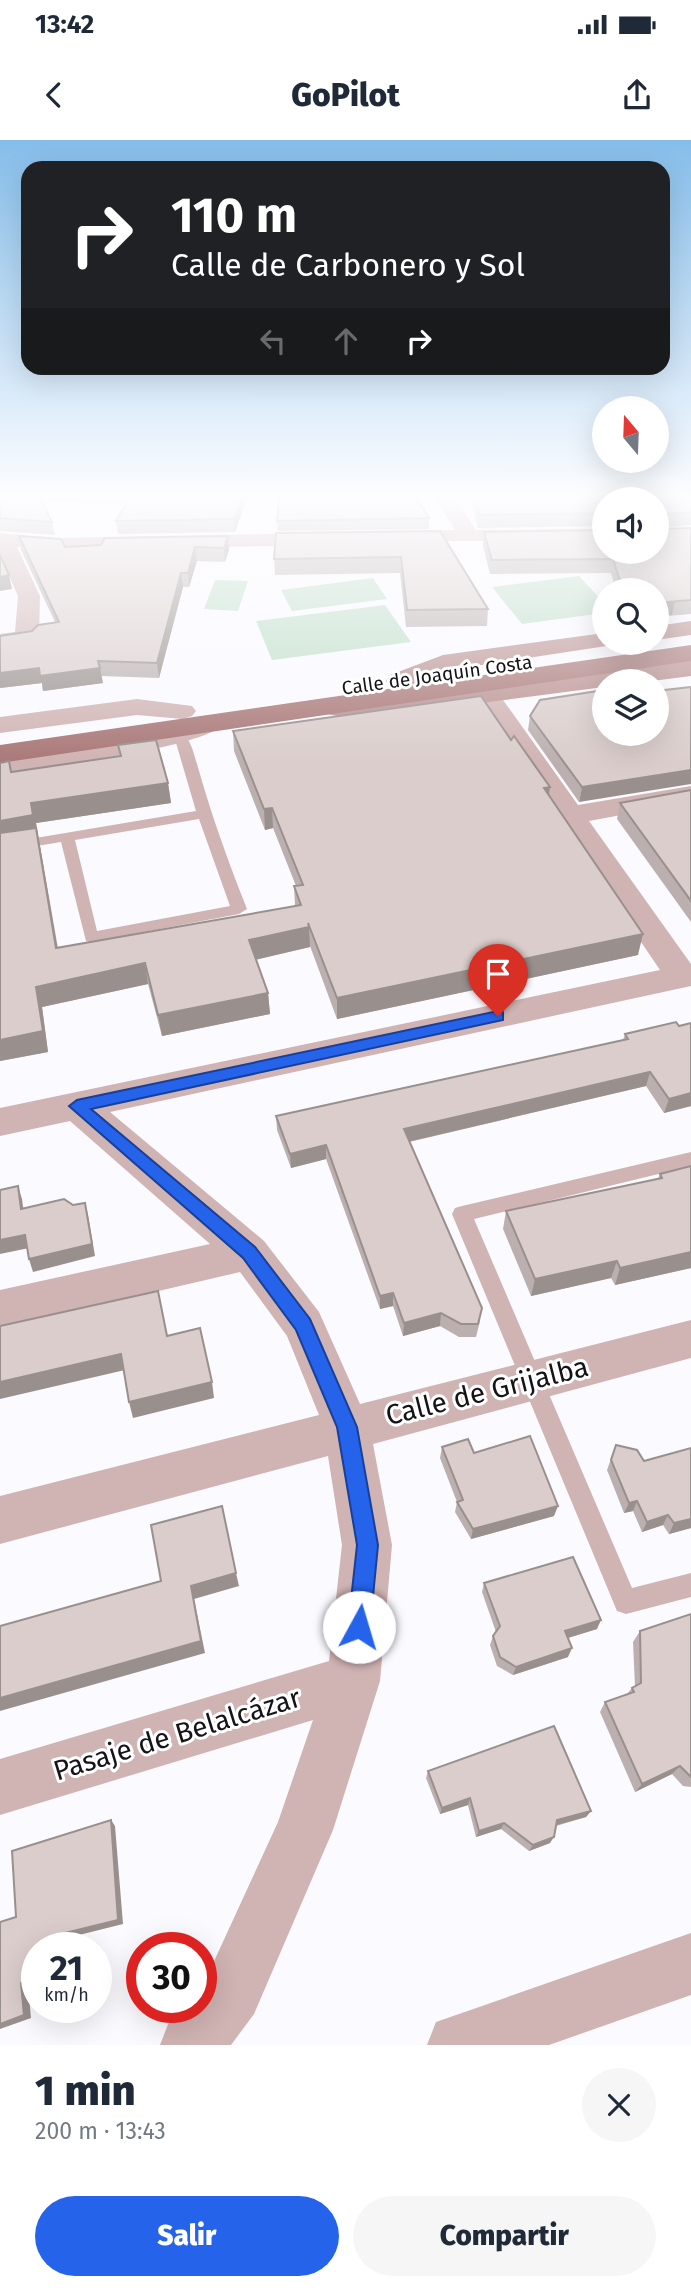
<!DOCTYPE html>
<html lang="es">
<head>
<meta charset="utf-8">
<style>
  :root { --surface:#fff; --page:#f6f6f7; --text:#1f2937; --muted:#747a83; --accent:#2563eb }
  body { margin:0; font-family:"Fira Sans",sans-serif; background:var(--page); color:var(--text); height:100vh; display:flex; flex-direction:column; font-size:26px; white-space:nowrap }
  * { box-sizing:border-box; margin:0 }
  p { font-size:23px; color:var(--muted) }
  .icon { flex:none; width:38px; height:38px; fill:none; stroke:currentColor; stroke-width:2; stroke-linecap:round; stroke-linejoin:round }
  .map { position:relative; height:1905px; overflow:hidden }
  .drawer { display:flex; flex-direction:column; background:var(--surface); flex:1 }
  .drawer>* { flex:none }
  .hud { position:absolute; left:21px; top:21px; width:649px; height:214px; border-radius:21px; box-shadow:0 7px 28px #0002; background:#202124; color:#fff; overflow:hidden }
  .needle { width:46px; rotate:341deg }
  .fabs { position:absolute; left:592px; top:256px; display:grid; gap:14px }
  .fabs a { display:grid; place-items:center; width:77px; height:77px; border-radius:50%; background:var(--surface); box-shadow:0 7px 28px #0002; font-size:35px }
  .speed { position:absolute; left:21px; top:1792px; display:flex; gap:14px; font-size:35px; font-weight:700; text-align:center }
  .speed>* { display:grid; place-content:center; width:91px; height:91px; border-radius:50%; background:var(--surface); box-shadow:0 7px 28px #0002; line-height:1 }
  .speed small { font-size:18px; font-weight:400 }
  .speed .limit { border:10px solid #d22; background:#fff; color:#111 }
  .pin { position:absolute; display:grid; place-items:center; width:60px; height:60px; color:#fff; margin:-72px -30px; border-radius:50% 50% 50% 0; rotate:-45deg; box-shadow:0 0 7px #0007 }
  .pin .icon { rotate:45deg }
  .me { position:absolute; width:77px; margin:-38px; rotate:6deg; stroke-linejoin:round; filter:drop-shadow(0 0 5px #0008) }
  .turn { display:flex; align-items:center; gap:24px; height:147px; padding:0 35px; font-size:32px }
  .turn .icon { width:91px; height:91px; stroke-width:2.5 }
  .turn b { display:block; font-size:49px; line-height:60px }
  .lanes { display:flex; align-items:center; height:66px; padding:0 35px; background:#0003; justify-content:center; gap:35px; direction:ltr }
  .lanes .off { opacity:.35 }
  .round { display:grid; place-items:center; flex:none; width:74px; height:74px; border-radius:37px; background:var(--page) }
  .headline { display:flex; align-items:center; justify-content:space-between; height:119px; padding:0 35px }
  h1 { font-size:42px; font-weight:800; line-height:52px }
  .button { display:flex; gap:14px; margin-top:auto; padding:14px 35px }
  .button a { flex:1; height:80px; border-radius:42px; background:var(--accent); color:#fff; font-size:28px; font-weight:800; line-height:80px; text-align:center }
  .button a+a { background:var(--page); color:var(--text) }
  .status { display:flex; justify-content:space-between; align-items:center; height:49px; padding:0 35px; background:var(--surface); direction:ltr }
  .status svg { height:19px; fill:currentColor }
  header { display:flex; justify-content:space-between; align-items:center; height:91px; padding:0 35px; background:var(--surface); font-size:32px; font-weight:800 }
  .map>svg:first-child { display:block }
  .green { fill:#bcdcc5 }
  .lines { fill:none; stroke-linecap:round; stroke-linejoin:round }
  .lane { fill:#d0b3b3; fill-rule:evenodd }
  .street { fill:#d0b3b3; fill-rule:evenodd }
  .secondary { fill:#ba9090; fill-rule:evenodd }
  .primary { fill:#a97777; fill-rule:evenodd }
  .wall { fill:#bbb0af }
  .shaded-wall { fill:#99908e }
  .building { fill:#dacdcb; stroke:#99908e; stroke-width:2 }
  .route { fill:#2563eb; stroke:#184099; stroke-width:2 }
  .labels { text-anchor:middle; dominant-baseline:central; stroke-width:6; stroke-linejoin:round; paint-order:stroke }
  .far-street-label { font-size:19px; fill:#141418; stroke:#fff }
  .near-street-label { font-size:28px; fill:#141418; stroke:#fff }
</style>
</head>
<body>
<div class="status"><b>13:42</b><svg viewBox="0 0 49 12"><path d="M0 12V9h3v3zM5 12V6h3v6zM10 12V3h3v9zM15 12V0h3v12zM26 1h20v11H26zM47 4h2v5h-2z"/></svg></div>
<header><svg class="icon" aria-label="back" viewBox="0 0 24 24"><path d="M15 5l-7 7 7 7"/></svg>GoPilot<svg class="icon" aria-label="share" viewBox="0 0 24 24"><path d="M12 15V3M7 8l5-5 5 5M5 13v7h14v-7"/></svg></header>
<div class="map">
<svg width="691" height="1905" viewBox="0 0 691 1905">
  <rect width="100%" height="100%" fill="#fafaff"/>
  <g class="green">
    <polygon points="579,436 604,463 604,473 522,484 492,447"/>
    <polygon points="373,438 387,459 292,471 281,450"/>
    <polygon points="215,440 248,441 238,471 204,469"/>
    <polygon points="385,465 411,502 272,520 256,481"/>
  </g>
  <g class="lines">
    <g class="lane">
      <path d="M180,592C190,596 194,614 197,624C211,674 228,721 247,769L239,774L91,802L86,801L61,702L0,712V704L196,671L174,596ZM199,679L230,766L97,791L75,700Z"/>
      <polygon points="691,1012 691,1026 474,1079 632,1448 691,1433 691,1457 626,1474 617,1471 452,1074 455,1068 462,1066"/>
    </g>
    <g class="street">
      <polygon points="435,358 455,358 476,390 604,389 604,401 388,401 385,397 388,393 395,391 455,390"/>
      <polygon points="0,393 55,398 326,393 336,399 326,405 55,410 17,407 40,456 39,498 35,503 0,508 0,494 15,492 18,456 0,416"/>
      <polygon points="487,547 496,550 578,665 691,646 691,662 589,681 691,824 691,846 110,972 264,1101 319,1172 360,1264 691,1180 691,1218 373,1304 392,1405 380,1541 333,1690 254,1874 231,1905 160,1905 169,1882 181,1867 201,1867 201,1841 210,1830 278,1682 313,1580 0,1675 0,1619 329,1521 342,1405 328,1316 0,1404 0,1356 319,1275 287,1196 240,1132 0,1188 0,1150 210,1104 70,981 0,996 0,968 660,830 474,555 478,550"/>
      <polygon points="137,559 192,566 196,571 192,576 183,579 137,575 0,593 0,577"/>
      <path d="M211,575L220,577L224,583C206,609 38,627 0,633V617L174,589Z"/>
      <polygon points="691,1793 691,1855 549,1905 427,1905 436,1882"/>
    </g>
    <g class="secondary">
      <polygon points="691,481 691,495 656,500 656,486"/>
      <polygon points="604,493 604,502 615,502 613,505 449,530 408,547 390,547 386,541 390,535 443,515"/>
      <polygon points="691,520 691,536 652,541 604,541 604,547 403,573 337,576 327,574 323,568 327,562 337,560 403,557"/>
    </g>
    <polygon class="primary" points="691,505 691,521 0,623 0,605"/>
  </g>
  <g class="wall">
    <polygon points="0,358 247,358 235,392 118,394 116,381 126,365 42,361 52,382 55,395 0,391"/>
    <polygon points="470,358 691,358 691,385 658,388 659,389 691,388 691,474 656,477 656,450 616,450 611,433 490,434 483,406 484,392 656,411 604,359 604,386 478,388"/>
    <polygon points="429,378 429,389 278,391 277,381"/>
    <polygon points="440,391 488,469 487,486 406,487 400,433 275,435 274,419"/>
    <polygon points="19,396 65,407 228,396 229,410 225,422 197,421 189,447 183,447 159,538 101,536 103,543 43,551 42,543 0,548 0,496 32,491 55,482 21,410"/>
    <polygon points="604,550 579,662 528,590 530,576"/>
    <polygon points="233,591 548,655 638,815 337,879 310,806 310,807 256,819 268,853 270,874 162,896 148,844 42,867 48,912 0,921 12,631 120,616 118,605 168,643 171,663 36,683 58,808 295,766 294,746 296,746 273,688 265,690 234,611"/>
    <polygon points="691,650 691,782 617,679 620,663"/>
    <polygon points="691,883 691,966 664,973 646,946 409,1002 480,1181 476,1197 459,1197 440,1186 403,1196 393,1166 380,1169 326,1019 291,1028 277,990 276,976 623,900 625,894 679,886"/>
    <polygon points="691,1026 691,1128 615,1145 611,1138 531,1156 503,1089 506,1071 658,1039 660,1034"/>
    <polygon points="616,1305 691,1388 669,1394 663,1385 642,1392 633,1371 624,1373 607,1330"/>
    <polygon points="442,1307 474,1313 554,1376 471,1399 455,1372 457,1362 440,1318"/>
    <polygon points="484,1443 597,1489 568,1498 568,1517 513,1535 497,1526 490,1505 493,1496 496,1492 482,1452"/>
    <polygon points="691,1474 691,1647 683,1646 672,1634 635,1652 600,1572 605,1562 627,1554 632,1548 635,1546 633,1502 640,1491"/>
    <polygon points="428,1631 591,1671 586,1677 556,1686 550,1703 529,1711 501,1689 476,1697 468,1665 440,1674 426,1638"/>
  </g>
  <g class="shaded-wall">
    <polygon points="242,358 247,358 235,392 234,379"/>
    <polygon points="228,396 229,410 225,422 224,408"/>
    <polygon points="195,407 197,421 189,447 188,433"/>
    <polygon points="181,433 183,447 159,538 157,523"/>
    <polygon points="9,435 12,449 0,451 0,437"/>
    <polygon points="675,461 672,475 656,477 656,463"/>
    <polygon points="39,528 100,528 103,543 43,551 42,543 0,548 0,533"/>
    <polygon points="691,630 691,644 579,662 582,647"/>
    <polygon points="168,643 171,663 36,683 61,829 0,702 0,681 31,663"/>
    <polygon points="550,647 547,667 544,648"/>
    <polygon points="272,668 273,688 265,690 264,669"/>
    <polygon points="309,787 310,807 251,821 249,800"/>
    <polygon points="643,794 638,815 337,879 337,858"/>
    <polygon points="145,823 148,844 42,867 48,912 0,921 0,900 36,847"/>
    <polygon points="268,853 270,874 162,896 158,875"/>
    <polygon points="650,932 646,946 403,1003 404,989"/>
    <polygon points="691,953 691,966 664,973 669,959"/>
    <polygon points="326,1005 326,1019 291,1028 290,1014"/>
    <polygon points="18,1046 22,1059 25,1082 21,1069"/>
    <polygon points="85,1063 88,1075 95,1116 33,1132 29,1119"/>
    <polygon points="25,1095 29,1108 0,1114 0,1100"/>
    <polygon points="691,1112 691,1128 615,1145 620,1128"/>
    <polygon points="617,1121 611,1138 531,1156 535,1139"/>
    <polygon points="393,1153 393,1166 380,1169 380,1156"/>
    <polygon points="441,1173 440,1186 403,1196 404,1183"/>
    <polygon points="121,1214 125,1230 0,1259 0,1242"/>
    <polygon points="212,1242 214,1258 133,1278 129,1262"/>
    <polygon points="637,1361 633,1371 624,1373 629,1363"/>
    <polygon points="558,1366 554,1376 471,1399 473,1389"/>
    <polygon points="668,1375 663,1385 642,1392 647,1382"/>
    <polygon points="691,1379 691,1388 669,1394 674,1383"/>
    <polygon points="236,1433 239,1446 194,1459 205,1513 0,1571 0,1558 191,1446"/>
    <polygon points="601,1480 597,1489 561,1500 565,1491"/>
    <polygon points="572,1508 568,1517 513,1535 516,1527"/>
    <polygon points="680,1626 672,1634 635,1652 642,1644"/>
    <polygon points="470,1658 468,1665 440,1674 442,1668"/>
    <polygon points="591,1671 586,1677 553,1686 557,1680"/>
    <polygon points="111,1680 115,1686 123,1784 71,1797 72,1808 67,1808 65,1793"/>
    <polygon points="504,1683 501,1689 476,1697 479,1691"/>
    <polygon points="554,1697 550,1703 529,1711 533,1705"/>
    <polygon points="37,1839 37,1844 28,1847 31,1878 0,1889 0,1884 21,1843"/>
  </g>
  <g class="building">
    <polygon points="0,358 40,358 52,382 0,378"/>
    <polygon points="130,358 242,358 234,379 116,381"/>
    <polygon points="279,358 417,358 429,378 277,381"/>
    <polygon points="475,358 691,358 691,372 656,375 656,359 604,359 604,373 479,375"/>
    <polygon points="656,376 659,389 691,388 691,460 656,463 656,450 623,450 613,419 492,420 484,392 604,390 604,411 656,411"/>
    <polygon points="440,391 488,469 407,470 401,417 274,419 276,393"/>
    <polygon points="19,396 61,399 65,407 101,405 105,398 228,396 224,408 195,407 188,433 181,433 157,523 98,521 100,528 40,536 39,528 0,533 0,496 32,491 38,485 59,482"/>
    <polygon points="0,415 9,435 0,437"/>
    <polygon points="691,547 691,630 582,647 530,576 540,560 604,550 604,593 656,593 656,551"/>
    <polygon points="481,556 511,600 514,596 550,647 544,648 643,794 337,858 308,783 309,787 249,800 268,853 158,875 145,823 36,847 43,891 0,900 0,693 36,688 56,808 301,765 294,746 303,745 272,668 264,669 233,591"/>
    <polygon points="156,600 168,643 31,663 33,675 0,681 0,623 9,621 11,632 121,616 118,605"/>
    <polygon points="691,650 691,761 620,663"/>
    <polygon points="676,882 679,886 691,883 691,953 669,959 650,932 404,989 482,1168 478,1184 461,1184 441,1173 404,1183 393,1153 380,1156 326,1005 290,1014 276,976 628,899 625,894"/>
    <polygon points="691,1026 691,1112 620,1128 617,1121 535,1139 506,1071 662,1038 660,1034"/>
    <polygon points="18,1046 21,1069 64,1059 73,1065 85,1063 92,1104 29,1119 25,1095 0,1100 0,1050"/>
    <polygon points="158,1151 167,1196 200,1188 212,1242 129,1262 121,1214 0,1242 0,1186"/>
    <polygon points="530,1296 558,1366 473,1389 457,1362 463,1360 442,1307 468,1299 474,1313"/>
    <polygon points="616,1305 637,1310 644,1321 691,1308 691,1379 674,1383 668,1375 647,1382 637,1361 629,1363 611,1320"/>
    <polygon points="222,1366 236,1433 191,1446 201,1501 0,1558 0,1486 161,1441 151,1385"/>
    <polygon points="573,1417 601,1480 565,1491 572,1508 516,1527 500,1517 493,1496 500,1486 484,1443"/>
    <polygon points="691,1474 691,1637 680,1626 642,1644 605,1562 634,1552 632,1548 641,1543 640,1491"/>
    <polygon points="554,1586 591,1671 557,1680 554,1697 533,1705 504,1683 479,1691 470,1658 442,1668 428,1631"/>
    <polygon points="111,1680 118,1780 65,1793 67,1808 37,1808 37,1839 21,1843 24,1875 0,1884 0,1782 16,1777 12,1711"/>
  </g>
  <linearGradient id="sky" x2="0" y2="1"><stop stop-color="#85bdea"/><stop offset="0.57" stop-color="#fdfdff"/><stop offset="1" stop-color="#fdfdff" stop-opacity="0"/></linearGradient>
  <rect width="691" height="625" fill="url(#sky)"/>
  <polygon class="route" points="498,871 503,872 503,880 91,969 255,1107 310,1179 357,1287 378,1405 370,1487 367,1495 359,1498 351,1495 348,1487 357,1405 337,1287 296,1190 243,1118 69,966 77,960"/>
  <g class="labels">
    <g class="far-street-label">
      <text transform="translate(437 535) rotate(-8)">Calle de Joaquín Costa</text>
    </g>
    <g class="near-street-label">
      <text transform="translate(487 1251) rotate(-14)">Calle de Grijalba</text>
      <text transform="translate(177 1594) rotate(-17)">Pasaje de Belalcázar</text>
    </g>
  </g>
</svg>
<div class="fabs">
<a><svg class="needle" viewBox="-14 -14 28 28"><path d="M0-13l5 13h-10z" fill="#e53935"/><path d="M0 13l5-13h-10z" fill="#747a83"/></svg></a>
<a><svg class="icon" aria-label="sound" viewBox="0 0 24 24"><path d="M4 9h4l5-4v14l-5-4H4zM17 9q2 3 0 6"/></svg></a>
<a><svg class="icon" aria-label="search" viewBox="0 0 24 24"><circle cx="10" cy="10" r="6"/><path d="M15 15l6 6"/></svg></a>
<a><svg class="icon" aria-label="layers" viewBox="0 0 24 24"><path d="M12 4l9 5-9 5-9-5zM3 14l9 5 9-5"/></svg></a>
</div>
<div class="speed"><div>21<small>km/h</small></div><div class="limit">30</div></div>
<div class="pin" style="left:498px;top:876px;background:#d93025"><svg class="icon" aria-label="arrive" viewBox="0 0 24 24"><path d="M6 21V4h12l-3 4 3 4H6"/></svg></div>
<svg class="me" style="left:359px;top:1487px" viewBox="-20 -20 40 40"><circle r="19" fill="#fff"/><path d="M0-13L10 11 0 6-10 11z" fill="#2563eb"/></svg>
<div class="hud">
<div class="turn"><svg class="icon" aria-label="right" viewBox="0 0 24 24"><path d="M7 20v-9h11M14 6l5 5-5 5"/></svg><div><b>110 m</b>Calle de Carbonero y Sol</div></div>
<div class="lanes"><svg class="icon off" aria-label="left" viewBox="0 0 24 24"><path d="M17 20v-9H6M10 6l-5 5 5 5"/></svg><svg class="icon off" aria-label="ahead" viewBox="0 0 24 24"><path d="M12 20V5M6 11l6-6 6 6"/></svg><svg class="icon" aria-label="right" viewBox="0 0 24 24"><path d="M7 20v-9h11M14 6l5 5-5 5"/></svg></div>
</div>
</div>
<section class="drawer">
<div class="headline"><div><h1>1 min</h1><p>200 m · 13:43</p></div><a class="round"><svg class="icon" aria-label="close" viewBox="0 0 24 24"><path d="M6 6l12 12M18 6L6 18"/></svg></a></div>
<div class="button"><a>Salir</a><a>Compartir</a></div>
</section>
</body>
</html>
